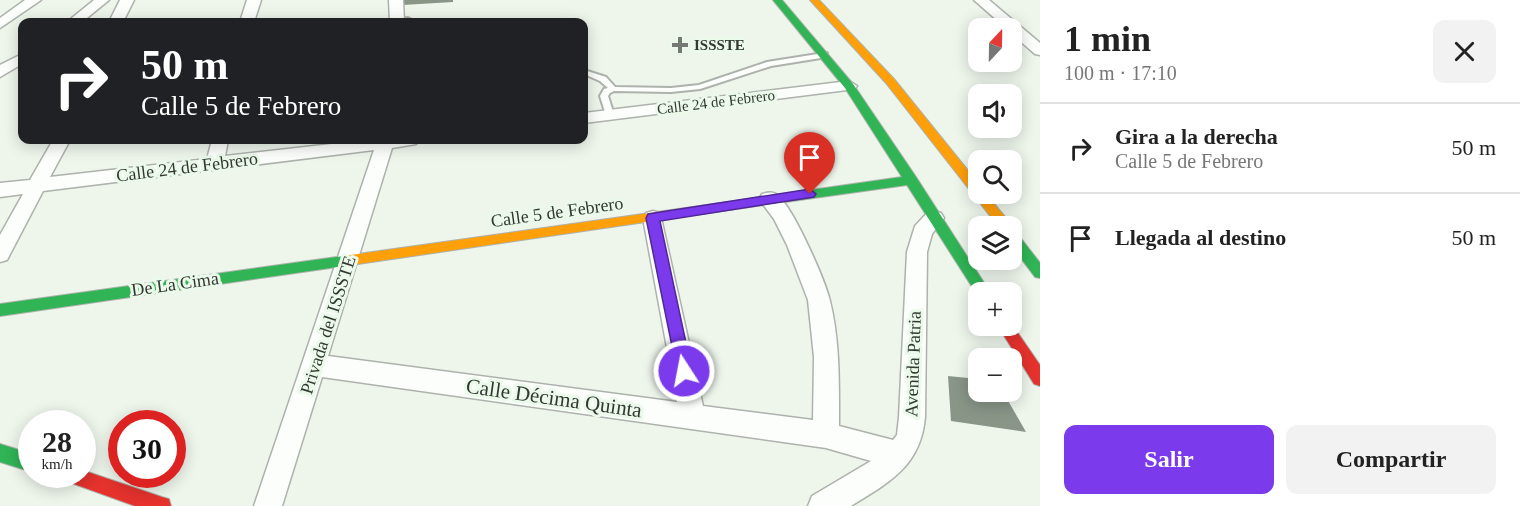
<!DOCTYPE html>
<html lang="es">
<head>
<meta charset="utf-8">
<style>
  :root { --surface:#fff; --page:#f2f2f2; --text:#222; --muted:#767676; --line:#e0e0e0; --accent:#7c3aed }
  body { margin:0; font-family:"Times New Roman",serif; background:var(--page); color:var(--text); height:100vh; display:flex; flex-direction:column; font-size:22px; white-space:nowrap }
  * { box-sizing:border-box; margin:0 }
  p { font-size:20px; color:var(--muted) }
  .icon { flex:none; width:33px; height:33px; fill:none; stroke:currentColor; stroke-width:2; stroke-linecap:round; stroke-linejoin:round }
  .map { position:relative; flex:1; overflow:hidden }
  .details { display:flex; flex-direction:column; background:var(--surface); width:480px }
  .details>* { flex:none }
  .top-card { position:absolute; left:18px; top:18px; width:570px; height:126px; border-radius:12px; box-shadow:0 3px 15px #0003; background:#202124; color:#fff; overflow:hidden }
  .needle { width:39px; rotate:22deg }
  .buttons { position:absolute; left:968px; top:18px; display:grid; gap:12px }
  .buttons a { display:grid; place-items:center; width:54px; height:54px; border-radius:12px; background:var(--surface); box-shadow:0 3px 15px #0003; font-size:30px }
  .speed { position:absolute; left:18px; top:410px; display:flex; gap:12px; font-size:30px; font-weight:700; text-align:center }
  .speed>* { display:grid; place-content:center; width:78px; height:78px; border-radius:50%; background:var(--surface); box-shadow:0 3px 15px #0003; line-height:1 }
  .speed small { font-size:15px; font-weight:400 }
  .speed .limit { border:9px solid #d22; background:#fff; color:#111 }
  .pin { position:absolute; display:grid; place-items:center; width:51px; height:51px; color:#fff; margin:-62px -26px; border-radius:50% 50% 50% 0; rotate:-45deg; box-shadow:0 0 6px #0007 }
  .pin .icon { rotate:45deg }
  .me { position:absolute; width:66px; margin:-33px; rotate:349deg; stroke-linejoin:round; filter:drop-shadow(0 0 4px #0008) }
  .turn { display:flex; align-items:center; gap:21px; height:126px; padding:0 24px; font-size:27px }
  .turn .icon { width:78px; height:78px; stroke-width:2.5 }
  .turn b { display:block; font-size:42px; line-height:51px }
  .round { display:grid; place-items:center; flex:none; width:63px; height:63px; border-radius:12px; background:var(--page) }
  .summary { display:flex; align-items:center; justify-content:space-between; height:102px; padding:0 24px }
  h1 { font-size:36px; font-weight:600; line-height:45px }
  .button { display:flex; gap:12px; margin-top:auto; padding:12px 24px }
  .button a { flex:1; height:69px; border-radius:12px; background:var(--accent); color:#fff; font-size:24px; font-weight:600; line-height:69px; text-align:center }
  .button a+a { background:var(--page); color:var(--text) }
  ul { padding:0; list-style:none }
  li { display:flex; align-items:center; gap:18px; height:90px; padding:0 24px; border-top:2px solid var(--line) }
  li div { flex:1 }
  li b { display:block; font-size:22px }
  li em { font-style:normal }
  main { display:flex; flex:1; min-height:0 }
  .map>svg:first-child { display:block }
  .building { fill:#889587 }
  .lines { fill:none; stroke-linecap:round; stroke-linejoin:round }
  .lane-casing { stroke:#adb2ac; stroke-width:4 }
  .street-casing { stroke:#adb2ac; stroke-width:3 }
  .fast-casing { stroke:#adb2ac; stroke-width:2 }
  .slow-casing { stroke:#adb2ac; stroke-width:2 }
  .jam-casing { stroke:#adb2ac; stroke-width:2 }
  .lane { fill:#fcfefc; fill-rule:evenodd }
  .street { fill:#fcfefc; fill-rule:evenodd }
  .fast { fill:#30b455; fill-rule:evenodd }
  .slow { fill:#ff9f0a; fill-rule:evenodd }
  .jam { fill:#e5322d; fill-rule:evenodd }
  .route { fill:#7c3aed; stroke:#51269a; stroke-width:1.5 }
  .poi-dot { fill:#747a73; stroke:#eaf9e9; stroke-width:2 }
  .labels { text-anchor:middle; dominant-baseline:central; stroke-width:6; stroke-linejoin:round; paint-order:stroke }
  .far-poi-label { font-size:15px; font-weight:bold; fill:#333832; stroke:#eaf9e9; text-anchor:start }
  .far-street-label { font-size:15px; fill:#333832; stroke:#eaf9e9 }
  .street-label { font-size:18px; fill:#333832; stroke:#eaf9e9 }
  .near-street-label { font-size:21px; fill:#333832; stroke:#eaf9e9 }
</style>
</head>
<body>
<main>
<div class="map">
<svg width="1040" height="506" viewBox="0 0 1040 506">
  <rect width="100%" height="100%" fill="#eef6ec"/>
  <g class="building">
    <polygon points="403,0 453,0 453,2 403,5"/>
    <polygon points="948,376 978,379 978,392 1003,392 1026,432 951,421"/>
  </g>
  <g class="lines">
    <g class="lane-casing">
      <g id="lane">
        <polygon points="408,18 410,19 410,21 394,22 393,21 396,19"/>
        <polygon points="824,53 827,53 827,57 771,66 700,89 671,92 614,91 610,93 608,96 614,115 610,118 606,115 600,96 604,89 608,88 600,81 584,74 584,70 606,77 615,87 671,88 699,85 767,62"/>
      </g>
    </g>
    <g class="street-casing">
      <g id="street">
        <polygon points="25,0 41,0 0,28 0,18"/>
        <polygon points="94,0 109,0 82,22 67,22"/>
        <polygon points="120,0 134,0 123,22 109,22"/>
        <polygon points="247,0 261,0 254,22 240,22"/>
        <polygon points="389,0 403,0 404,22 390,22"/>
        <polygon points="974,0 989,0 1040,43 1040,55 1035,54 1011,33 1011,28 1006,28"/>
        <polygon points="22,54 22,64 0,77 0,65"/>
        <polygon points="849,81 857,86 855,89 584,123 584,113"/>
        <path d="M53,140H70L50,177L207,159L212,140H228L225,156L367,140H418L416,144L392,148L328,356L677,402L643,218L646,213L653,211L660,213L703,406L813,420L814,357L808,300L787,245L774,219L759,199L762,194C766,193 771,191 776,194C792,204 825,280 830,301C840,341 839,384 839,426L893,440L897,435L899,417L907,252L915,226L927,213L934,211L941,213L944,218L932,234L927,252L925,417C921,464 892,481 854,504L851,506H808L812,496L871,461L826,448L322,377L282,506H254L374,150L43,191L7,260L0,262V235L23,194L0,197V183L30,180Z"/>
      </g>
    </g>
    <g class="fast-casing">
      <g id="fast">
        <polygon points="773,0 782,0 853,84 916,177 990,292 978,292 978,296 907,185 728,210 724,209 722,206 728,202 902,177 845,88"/>
        <polygon points="1011,230 1016,232 1040,263 1040,278 1035,277 1011,245"/>
        <polygon points="351,255 356,256 358,260 356,264 351,265 0,316 0,304"/>
        <polygon points="0,444 32,454 32,472 0,462"/>
      </g>
    </g>
    <g class="slow-casing">
      <g id="slow">
        <polygon points="810,0 819,0 894,79 978,183 978,194 986,194 1010,223 1011,226 1011,227 998,226 886,83"/>
        <polygon points="728,202 734,206 728,210 351,265 346,264 344,260 346,256 351,255"/>
      </g>
    </g>
    <g class="jam-casing">
      <g id="jam">
        <polygon points="1011,323 1040,365 1040,386 1034,384 998,326 1011,326"/>
        <polygon points="82,470 162,497 169,499 171,506 135,506 63,480 60,474 82,474"/>
      </g>
    </g>
    <use href="#lane" class="lane"/>
    <use href="#street" class="street"/>
    <use href="#fast" class="fast"/>
    <use href="#slow" class="slow"/>
    <use href="#jam" class="jam"/>
  </g>
  <polygon class="route" points="810,189 816,194 814,197 660,221 692,371 690,376 684,378 678,376 646,218 648,214"/>
  <path class="poi-dot" d="M677 36h6v6h6v6h-6v6h-6v-6h-6v-6h6z"/>
  <g class="labels">
    <g class="far-poi-label">
      <text x="694" y="45">ISSSTE</text>
    </g>
    <g class="far-street-label">
      <text transform="translate(716 102) rotate(-7)">Calle 24 de Febrero</text>
    </g>
    <g class="street-label">
      <text transform="translate(187 167) rotate(-7)">Calle 24 de Febrero</text>
      <text transform="translate(557 212) rotate(-8)">Calle 5 de Febrero</text>
      <text transform="translate(175 284) rotate(-8)">De La Cima</text>
      <text transform="translate(328 325) rotate(-72)">Privada del ISSSTE</text>
      <text transform="translate(913 364) rotate(-88)">Avenida Patria</text>
    </g>
    <g class="near-street-label">
      <text transform="translate(554 398) rotate(8)">Calle Décima Quinta</text>
    </g>
  </g>
</svg>
<div class="buttons">
<a><svg class="needle" viewBox="-14 -14 28 28"><path d="M0-13l5 13h-10z" fill="#e53935"/><path d="M0 13l5-13h-10z" fill="#767676"/></svg></a>
<a><svg class="icon" aria-label="sound" viewBox="0 0 24 24"><path d="M4 9h4l5-4v14l-5-4H4zM17 9q2 3 0 6"/></svg></a>
<a><svg class="icon" aria-label="search" viewBox="0 0 24 24"><circle cx="10" cy="10" r="6"/><path d="M15 15l6 6"/></svg></a>
<a><svg class="icon" aria-label="layers" viewBox="0 0 24 24"><path d="M12 4l9 5-9 5-9-5zM3 14l9 5 9-5"/></svg></a>
<a>+</a>
<a>−</a>
</div>
<div class="speed"><div>28<small>km/h</small></div><div class="limit">30</div></div>
<div class="pin" style="left:810px;top:194px;background:#d93025"><svg class="icon" aria-label="arrive" viewBox="0 0 24 24"><path d="M6 21V4h12l-3 4 3 4H6"/></svg></div>
<svg class="me" style="left:684px;top:371px" viewBox="-20 -20 40 40"><circle r="17" fill="#7c3aed" stroke="#fff" stroke-width="3"/><path d="M0-11L8 9 0 5-8 9z" fill="#fff"/></svg>
<div class="top-card">
<div class="turn"><svg class="icon" aria-label="right" viewBox="0 0 24 24"><path d="M7 20v-9h11M14 6l5 5-5 5"/></svg><div><b>50 m</b>Calle 5 de Febrero</div></div>
</div>
</div>
<section class="details">
<div class="summary"><div><h1>1 min</h1><p>100 m · 17:10</p></div><a class="round"><svg class="icon" aria-label="close" viewBox="0 0 24 24"><path d="M6 6l12 12M18 6L6 18"/></svg></a></div>
<ul>
<li><svg class="icon" aria-label="right" viewBox="0 0 24 24"><path d="M7 20v-9h11M14 6l5 5-5 5"/></svg><div><b>Gira a la derecha</b><p>Calle 5 de Febrero</p></div><em>50 m</em></li>
<li><svg class="icon" aria-label="arrive" viewBox="0 0 24 24"><path d="M6 21V4h12l-3 4 3 4H6"/></svg><div><b>Llegada al destino</b></div><em>50 m</em></li>
</ul>
<div class="button"><a>Salir</a><a>Compartir</a></div>
</section>
</main>
</body>
</html>
